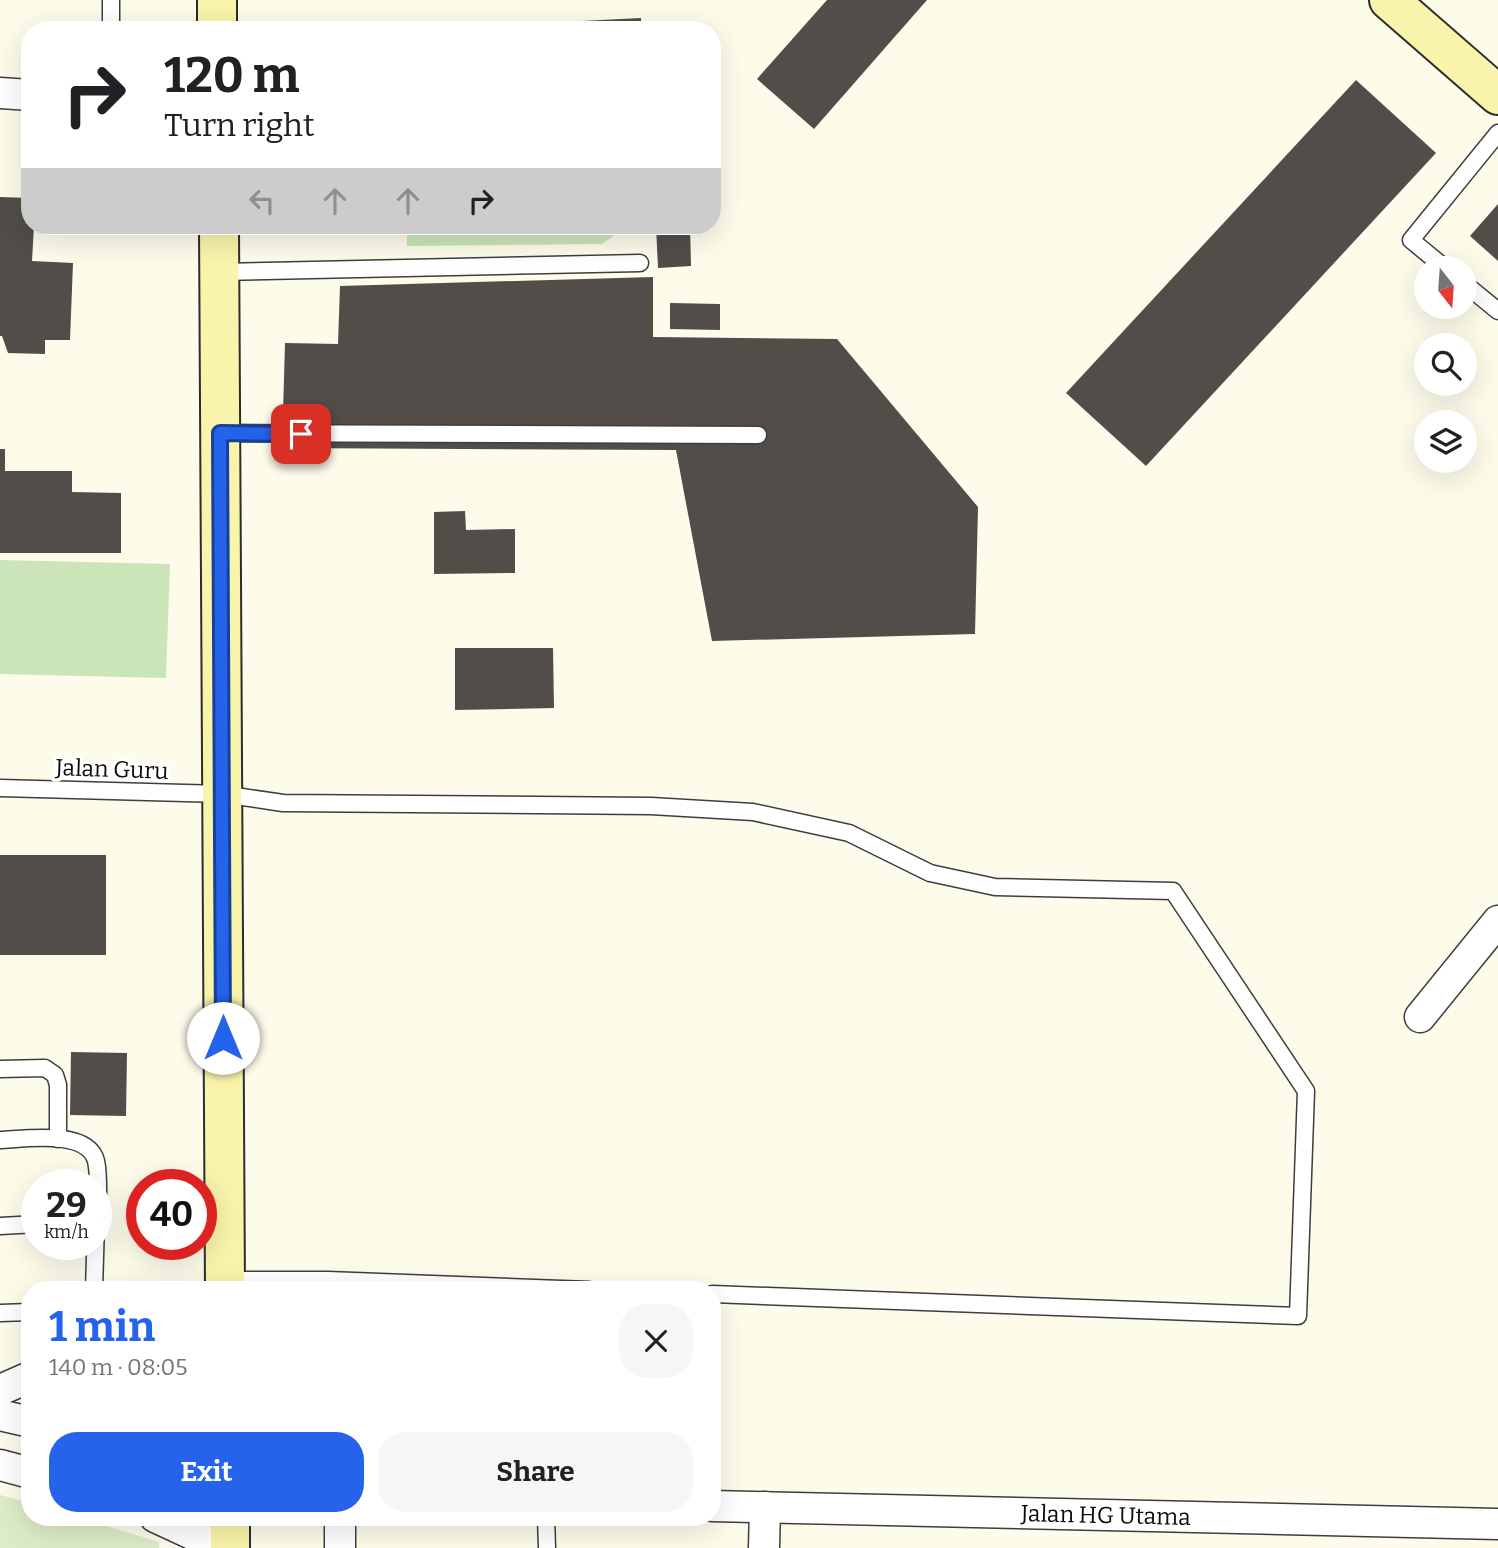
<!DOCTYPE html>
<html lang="en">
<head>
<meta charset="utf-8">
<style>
  :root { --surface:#fff; --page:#f6f6f6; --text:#202124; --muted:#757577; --accent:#2563eb }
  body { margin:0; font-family:Bitter,serif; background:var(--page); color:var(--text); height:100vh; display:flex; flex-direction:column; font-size:26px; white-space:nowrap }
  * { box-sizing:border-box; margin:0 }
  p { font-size:23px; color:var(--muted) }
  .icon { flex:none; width:38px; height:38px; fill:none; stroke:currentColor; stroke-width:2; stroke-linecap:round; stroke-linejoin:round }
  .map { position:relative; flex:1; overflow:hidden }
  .details { position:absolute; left:21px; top:1281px; width:700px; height:245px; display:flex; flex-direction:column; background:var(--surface); border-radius:28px; box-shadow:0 7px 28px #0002 }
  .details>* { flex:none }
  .guide { position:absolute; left:21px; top:21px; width:700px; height:214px; border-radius:28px; box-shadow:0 7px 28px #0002; background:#fff; color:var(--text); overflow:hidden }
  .needle { width:46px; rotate:163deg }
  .controls { position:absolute; left:1414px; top:256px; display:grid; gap:14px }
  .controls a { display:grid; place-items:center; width:63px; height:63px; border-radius:50%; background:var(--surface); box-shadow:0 7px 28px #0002; font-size:35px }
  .speed { position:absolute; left:21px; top:1169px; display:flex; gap:14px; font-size:35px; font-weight:700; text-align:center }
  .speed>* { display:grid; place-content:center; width:91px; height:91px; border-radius:50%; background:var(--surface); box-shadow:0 7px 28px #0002; line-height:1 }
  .speed small { font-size:18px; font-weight:400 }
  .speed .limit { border:10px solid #d22; background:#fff; color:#111 }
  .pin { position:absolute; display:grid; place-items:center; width:60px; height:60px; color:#fff; margin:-30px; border-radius:14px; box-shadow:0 4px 10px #0006 }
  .me { position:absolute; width:77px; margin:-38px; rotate:0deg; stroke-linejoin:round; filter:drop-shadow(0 0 5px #0008) }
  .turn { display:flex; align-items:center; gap:24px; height:147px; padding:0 28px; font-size:32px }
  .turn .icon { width:91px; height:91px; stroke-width:2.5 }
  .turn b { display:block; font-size:49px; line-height:60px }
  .lanes { display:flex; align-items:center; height:66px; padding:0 28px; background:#0003; justify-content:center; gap:35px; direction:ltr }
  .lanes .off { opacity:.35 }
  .round { display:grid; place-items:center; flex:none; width:74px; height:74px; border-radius:28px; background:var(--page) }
  .overview { display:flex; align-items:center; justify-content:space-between; height:119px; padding:0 28px }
  h1 { font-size:42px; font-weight:700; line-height:52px; color:var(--accent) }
  .action { display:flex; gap:14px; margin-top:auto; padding:14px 28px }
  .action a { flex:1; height:80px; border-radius:28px; background:var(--accent); color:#fff; font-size:28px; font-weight:700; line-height:80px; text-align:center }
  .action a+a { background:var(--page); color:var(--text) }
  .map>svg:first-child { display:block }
  .green { fill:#cbe4b8 }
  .pitch { fill:#ddecc8 }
  .building { fill:#524d48 }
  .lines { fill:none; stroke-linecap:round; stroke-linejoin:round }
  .lane-casing { stroke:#3e3e3e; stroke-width:19 }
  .street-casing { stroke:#3e3e3e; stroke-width:33 }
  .secondary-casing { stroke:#2d2d2d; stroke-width:42 }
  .lane { stroke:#fff; stroke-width:16 }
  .street { stroke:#fff; stroke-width:30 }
  .secondary { stroke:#f8f4ab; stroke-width:38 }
  .route-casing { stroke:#184099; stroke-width:18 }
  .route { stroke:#2563eb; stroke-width:12 }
  .labels { text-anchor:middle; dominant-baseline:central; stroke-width:7; stroke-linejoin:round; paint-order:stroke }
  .street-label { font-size:23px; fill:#0b0b0b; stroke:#fff }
</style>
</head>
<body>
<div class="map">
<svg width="1498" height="1548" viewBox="0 0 1498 1548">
  <rect width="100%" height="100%" fill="#fdfbea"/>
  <g class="green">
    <polygon points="407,226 628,226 602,244 407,246"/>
    <polygon points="0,560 170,564 166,678 0,674"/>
  </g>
  <polygon class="pitch" points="0,1495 30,1503 30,1517 76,1517 159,1542 159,1548 0,1548"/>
  <g class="building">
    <polygon points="827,0 927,0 814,129 757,79"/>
    <polygon points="641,18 641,30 501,30 501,25"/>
    <polygon points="482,21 482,30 336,30 336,28"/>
    <polygon points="1356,80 1436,153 1146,466 1066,393"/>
    <polygon points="0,197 30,198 30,226 34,226 32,261 73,263 70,340 45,340 45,354 8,353 2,336 0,336"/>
    <polygon points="1498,204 1498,261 1470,236"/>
    <polygon points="656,226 690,226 691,266 658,268"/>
    <polygon points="653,277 653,337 837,339 978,507 975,634 712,641 676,450 282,448 285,343 338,344 340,286"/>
    <polygon points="670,303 720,304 720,330 670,329"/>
    <polygon points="0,449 5,449 5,471 72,471 72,492 121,493 121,553 0,553"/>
    <polygon points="465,511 466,530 515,529 515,573 434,574 434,512"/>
    <polygon points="455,648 553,648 554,708 455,710"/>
    <rect x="0" y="855" width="106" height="100"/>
    <polygon points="71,1052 127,1053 126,1116 70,1115"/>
  </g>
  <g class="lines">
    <g class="lane-casing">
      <g id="lane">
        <polyline points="111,30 111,0"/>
        <polyline points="1445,268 1411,240 1498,133"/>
        <polyline points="220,272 640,263"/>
        <polyline points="1465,284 1498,311"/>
        <polyline points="220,433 758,435"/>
        <polyline points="0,788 222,794 283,803 651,806 753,812 849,833 930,873 995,887 1173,891 1306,1091 1298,1316 712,1294"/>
        <polyline points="0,1069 45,1068 55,1075 58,1085 58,1139"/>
        <path d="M0,1140C25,1139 88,1129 96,1161C100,1178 97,1205 98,1223"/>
        <polyline points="0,1226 37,1224"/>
        <polyline points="225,1280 328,1280 589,1290"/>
        <polyline points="94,1290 96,1223"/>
        <polyline points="0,1313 30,1312"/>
        <polyline points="546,1517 547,1548"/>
      </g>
    </g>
    <g class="street-casing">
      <g id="street">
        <polyline points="0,93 30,95"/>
        <polyline points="1420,1017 1498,921"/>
        <polyline points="0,1390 30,1377"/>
        <polyline points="0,1415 30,1422"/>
        <polyline points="0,1465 30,1473"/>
        <path id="s1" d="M712,1506L1498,1524"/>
        <polyline points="155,1517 222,1548"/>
        <polyline points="340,1548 340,1517"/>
        <polyline points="764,1548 765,1507"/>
      </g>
    </g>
    <g class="secondary-casing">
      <g id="secondary">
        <polyline points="217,0 217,30"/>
        <polyline points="1389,0 1498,95"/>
        <polyline points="219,226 225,1290"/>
        <polyline points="230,1517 230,1548"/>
      </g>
    </g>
    <use href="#lane" class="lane"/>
    <use href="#street" class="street"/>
    <use href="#secondary" class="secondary"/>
  </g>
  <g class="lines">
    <g class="route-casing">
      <polyline id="route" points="223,1038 220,433 301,434"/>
    </g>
    <use href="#route" class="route"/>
  </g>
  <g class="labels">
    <g class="street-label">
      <text transform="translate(112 769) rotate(2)">Jalan Guru</text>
      <text stroke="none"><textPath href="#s1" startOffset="394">Jalan HG Utama</textPath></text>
    </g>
  </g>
</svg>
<div class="controls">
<a><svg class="needle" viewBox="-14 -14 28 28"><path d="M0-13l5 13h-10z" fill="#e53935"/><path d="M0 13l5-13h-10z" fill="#757577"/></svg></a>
<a><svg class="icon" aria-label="search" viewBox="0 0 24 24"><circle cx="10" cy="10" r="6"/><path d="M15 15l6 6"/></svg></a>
<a><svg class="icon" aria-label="layers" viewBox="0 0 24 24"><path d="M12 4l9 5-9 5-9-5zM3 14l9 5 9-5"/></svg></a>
</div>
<div class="speed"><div>29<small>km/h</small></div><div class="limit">40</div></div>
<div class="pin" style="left:301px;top:434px;background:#d93025"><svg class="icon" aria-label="arrive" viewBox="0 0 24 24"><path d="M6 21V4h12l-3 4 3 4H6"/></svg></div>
<svg class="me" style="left:223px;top:1038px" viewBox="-20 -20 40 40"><circle r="19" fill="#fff"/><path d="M0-13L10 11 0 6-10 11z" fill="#2563eb"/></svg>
<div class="guide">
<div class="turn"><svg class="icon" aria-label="right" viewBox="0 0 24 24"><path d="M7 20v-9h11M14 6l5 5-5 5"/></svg><div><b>120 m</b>Turn right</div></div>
<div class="lanes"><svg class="icon off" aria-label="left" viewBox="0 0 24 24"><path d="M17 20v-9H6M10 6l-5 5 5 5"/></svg><svg class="icon off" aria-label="ahead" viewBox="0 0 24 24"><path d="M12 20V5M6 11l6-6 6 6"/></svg><svg class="icon off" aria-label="ahead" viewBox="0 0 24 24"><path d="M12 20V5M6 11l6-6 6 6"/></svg><svg class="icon" aria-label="right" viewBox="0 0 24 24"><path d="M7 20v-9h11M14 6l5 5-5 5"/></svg></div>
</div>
<section class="details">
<div class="overview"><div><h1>1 min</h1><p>140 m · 08:05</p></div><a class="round"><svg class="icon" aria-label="close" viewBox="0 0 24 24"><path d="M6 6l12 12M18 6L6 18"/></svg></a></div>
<div class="action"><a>Exit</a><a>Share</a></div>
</section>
</div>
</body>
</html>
